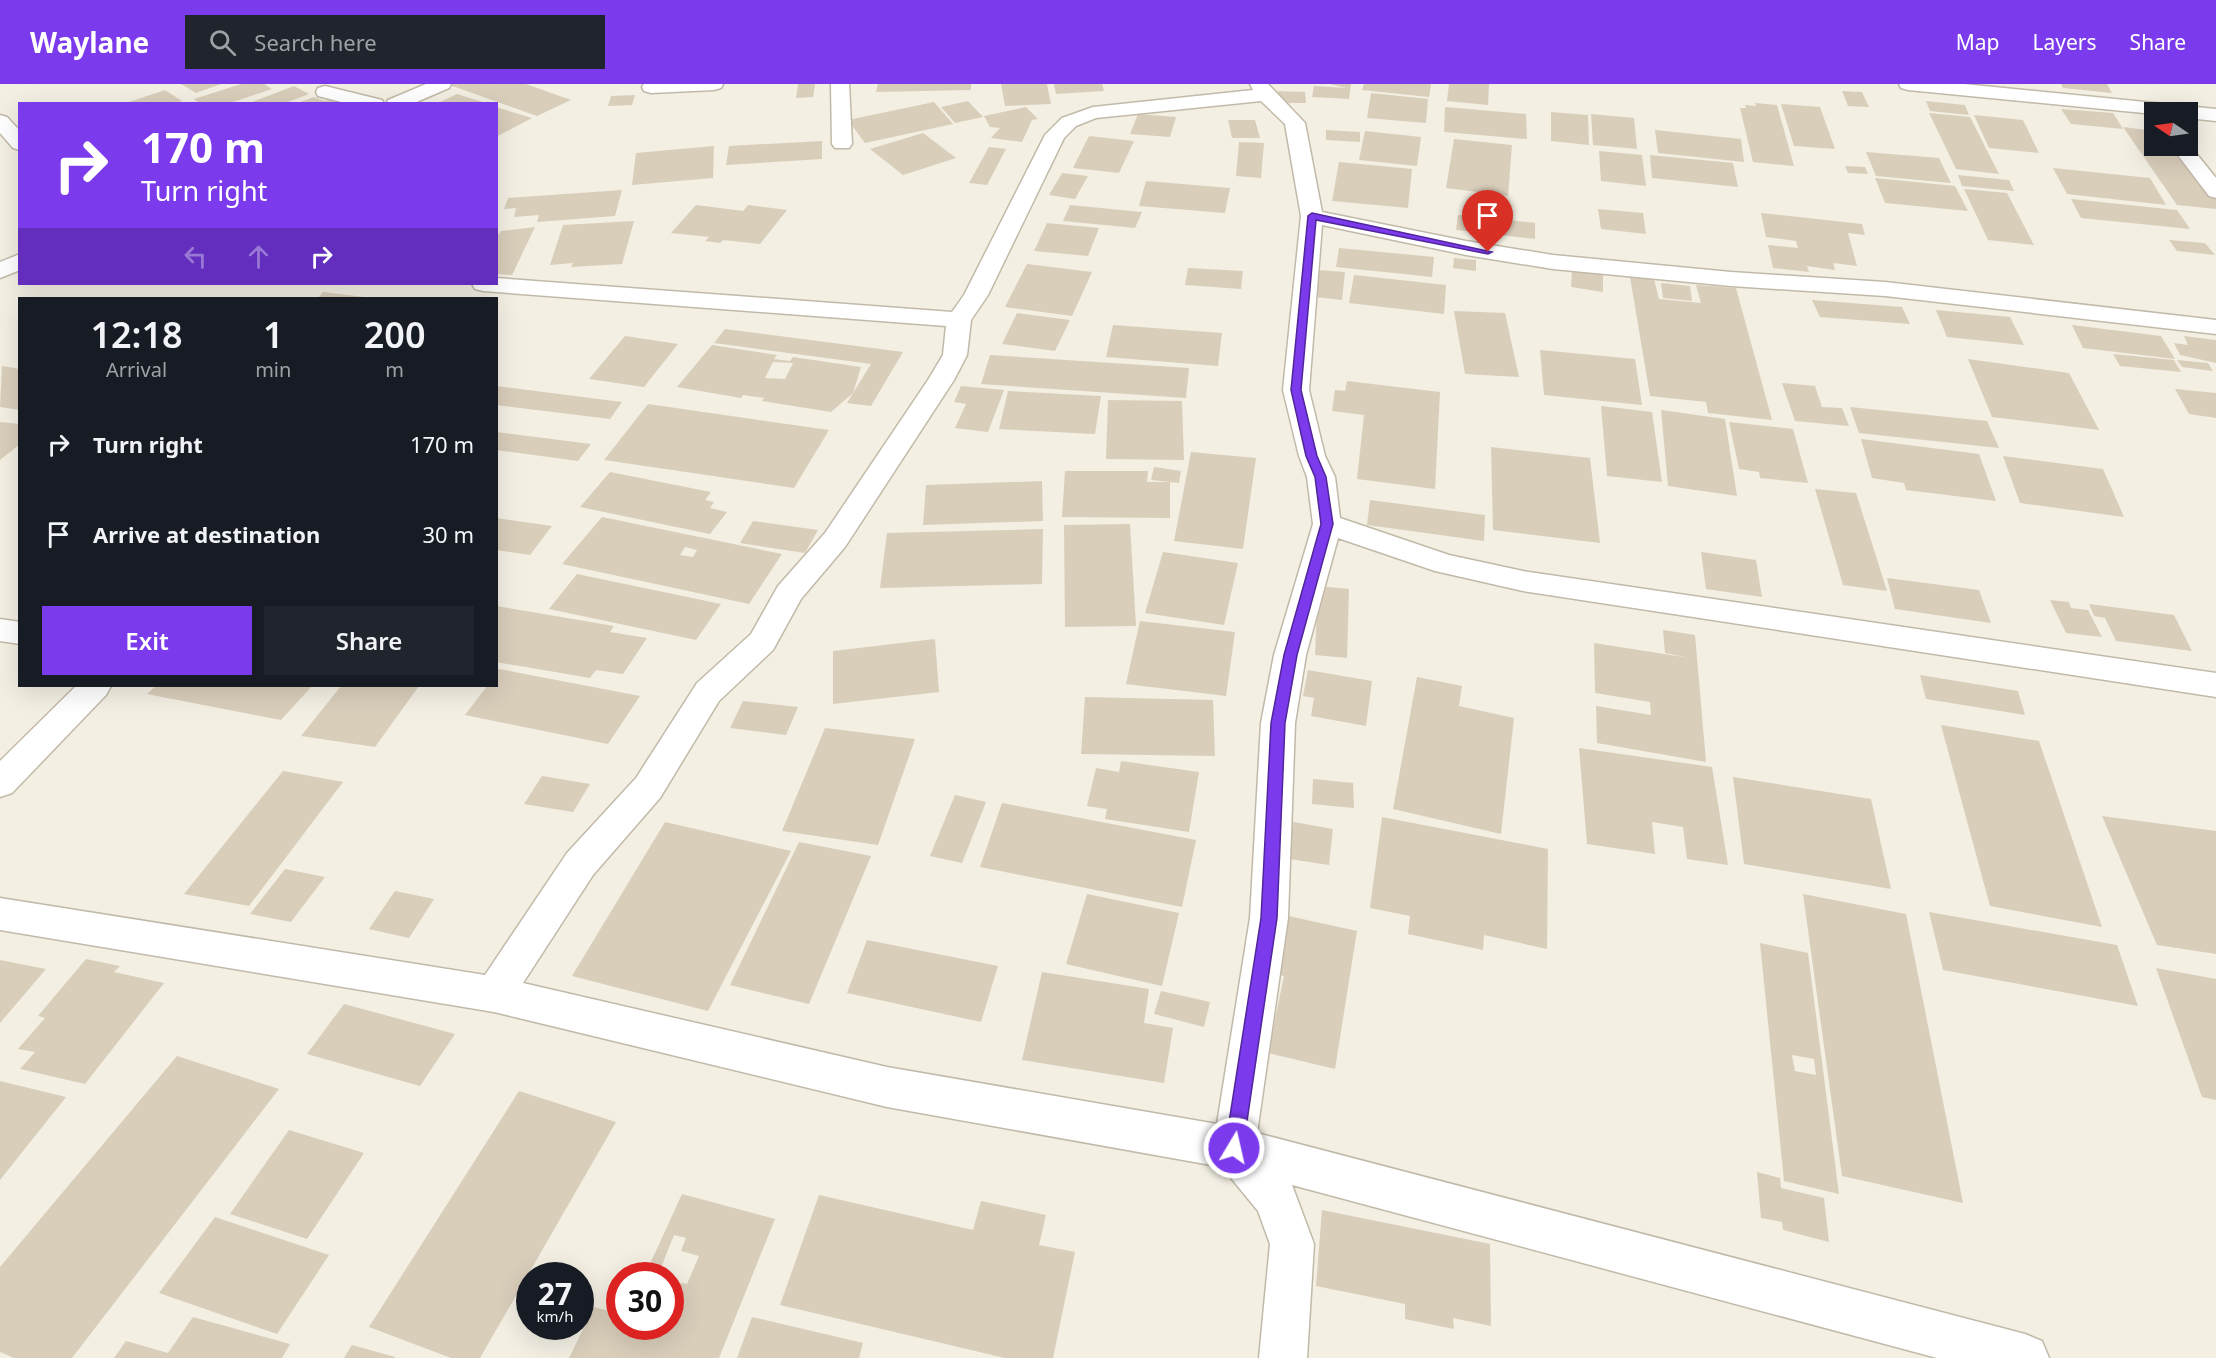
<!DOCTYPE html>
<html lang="en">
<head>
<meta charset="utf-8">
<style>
  :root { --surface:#171b24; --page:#20242c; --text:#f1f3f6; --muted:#9ea1a6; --accent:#7c3aed }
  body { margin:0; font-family:"Noto Sans",sans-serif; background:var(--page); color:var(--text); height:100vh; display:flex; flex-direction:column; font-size:22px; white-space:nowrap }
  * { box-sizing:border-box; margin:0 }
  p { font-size:20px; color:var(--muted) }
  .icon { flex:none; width:33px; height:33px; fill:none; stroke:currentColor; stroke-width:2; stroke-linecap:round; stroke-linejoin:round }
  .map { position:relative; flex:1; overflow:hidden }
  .details { position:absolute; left:18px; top:213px; width:480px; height:390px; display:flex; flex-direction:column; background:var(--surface); border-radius:0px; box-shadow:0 6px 24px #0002 }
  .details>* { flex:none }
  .top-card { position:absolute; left:18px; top:18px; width:480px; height:183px; border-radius:0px; box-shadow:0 6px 24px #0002; background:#7c3aed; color:#fff; overflow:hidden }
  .needle { width:39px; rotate:283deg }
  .tools { position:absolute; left:2144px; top:18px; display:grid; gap:12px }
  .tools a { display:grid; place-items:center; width:54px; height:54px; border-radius:0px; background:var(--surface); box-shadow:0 6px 24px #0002; font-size:30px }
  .speed { position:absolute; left:516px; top:1178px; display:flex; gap:12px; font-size:30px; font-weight:700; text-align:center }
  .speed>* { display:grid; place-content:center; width:78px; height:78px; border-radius:50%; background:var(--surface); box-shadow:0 6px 24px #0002; line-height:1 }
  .speed small { font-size:15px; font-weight:400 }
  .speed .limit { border:9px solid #d22; background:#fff; color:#111 }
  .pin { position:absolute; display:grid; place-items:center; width:51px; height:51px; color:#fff; margin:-62px -26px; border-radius:50% 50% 50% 0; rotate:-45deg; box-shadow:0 0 6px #0007 }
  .pin .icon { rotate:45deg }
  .me { position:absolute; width:66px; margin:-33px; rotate:9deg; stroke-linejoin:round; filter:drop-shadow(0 0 4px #0008) }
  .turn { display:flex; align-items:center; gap:21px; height:126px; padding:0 24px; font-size:27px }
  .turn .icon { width:78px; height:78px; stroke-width:2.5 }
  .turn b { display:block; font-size:42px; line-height:51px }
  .lanes { display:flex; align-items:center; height:57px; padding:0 24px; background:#0003; justify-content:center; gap:30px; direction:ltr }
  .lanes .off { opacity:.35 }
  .eta { display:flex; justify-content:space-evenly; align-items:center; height:102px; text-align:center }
  .eta b { font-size:36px; font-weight:600; line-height:42px }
  .primary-button { display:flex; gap:12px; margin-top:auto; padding:12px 24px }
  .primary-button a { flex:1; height:69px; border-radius:0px; background:var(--accent); color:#fff; font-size:24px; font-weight:600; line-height:69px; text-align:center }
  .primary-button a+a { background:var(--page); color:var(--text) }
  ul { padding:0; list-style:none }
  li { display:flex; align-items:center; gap:18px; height:90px; padding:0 24px }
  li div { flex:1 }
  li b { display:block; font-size:22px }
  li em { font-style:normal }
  header { display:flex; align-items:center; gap:36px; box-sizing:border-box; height:84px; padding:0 30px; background:var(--accent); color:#fff }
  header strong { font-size:28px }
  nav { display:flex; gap:33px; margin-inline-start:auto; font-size:21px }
  .search { width:420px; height:54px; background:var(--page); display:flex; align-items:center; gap:15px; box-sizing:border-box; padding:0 21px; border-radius:0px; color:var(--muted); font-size:22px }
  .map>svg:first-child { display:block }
  .building { fill:#d9ceba; fill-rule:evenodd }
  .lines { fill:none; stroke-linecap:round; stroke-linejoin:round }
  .street-casing { stroke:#c2baa8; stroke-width:3 }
  .street { fill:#fff; fill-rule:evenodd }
  .route { fill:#7c3aed; stroke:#51269a; stroke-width:1.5 }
</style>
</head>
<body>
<header>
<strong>Waylane</strong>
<div class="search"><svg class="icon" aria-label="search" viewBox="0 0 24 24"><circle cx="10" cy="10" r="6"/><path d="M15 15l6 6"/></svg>Search here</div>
<nav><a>Map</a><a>Layers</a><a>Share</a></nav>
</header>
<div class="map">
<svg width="2216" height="1274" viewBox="0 0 2216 1274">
  <rect width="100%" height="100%" fill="#f3efe3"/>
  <g class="building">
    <polygon points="181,0 221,0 196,9"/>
    <polygon points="241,0 264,0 272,5 227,20 200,20 194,15"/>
    <polygon points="447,0 526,0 571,16 537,32"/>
    <polygon points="798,0 815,0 813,13 796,14"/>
    <polygon points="878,0 971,0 971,6 876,8"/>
    <polygon points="1001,0 1047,0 1051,20 1005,22"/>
    <polygon points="1054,0 1102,0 1104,7 1056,10"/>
    <polygon points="1330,0 1351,0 1349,15 1312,13 1314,2 1347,4"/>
    <polygon points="1364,0 1431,0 1429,13 1362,6"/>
    <polygon points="1449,0 1489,0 1488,21 1447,17"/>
    <polygon points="2061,0 2107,0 2112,9 2063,4"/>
    <polygon points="294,2 309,10 283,20 247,20"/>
    <polygon points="165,6 182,17 173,20 123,20"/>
    <polygon points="1278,7 1305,8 1306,19 1279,19"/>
    <polygon points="1842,7 1862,8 1869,23 1848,22"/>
    <polygon points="1371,9 1428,15 1426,39 1367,34"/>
    <polygon points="457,10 486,19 486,20 436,20"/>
    <polygon points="635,11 632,21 608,22 611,12"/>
    <polygon points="314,13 324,17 333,16 340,20 295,20"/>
    <polygon points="968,17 983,33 955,39 941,23"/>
    <polygon points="1926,17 1965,21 1969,31 1930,27"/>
    <polygon points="934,18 953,40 865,59 848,36"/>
    <polygon points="1755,19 1777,21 1794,82 1753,78 1740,24 1746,24 1745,21 1756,22"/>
    <polygon points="1781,20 1820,23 1835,65 1794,62"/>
    <polygon points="496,23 532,34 496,53"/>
    <polygon points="1026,23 1038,35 1032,36 1022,58 991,54 1000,44 990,43 984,32"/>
    <polygon points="1445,23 1526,30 1527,55 1444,48"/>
    <polygon points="2061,25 2113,29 2123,45 2071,40"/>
    <polygon points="1551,28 1588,31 1589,61 1551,57"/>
    <polygon points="1929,29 1970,33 1999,90 1956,85"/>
    <polygon points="1138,30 1176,33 1170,53 1130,50"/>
    <polygon points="1591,30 1634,34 1637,65 1593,61"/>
    <polygon points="1974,31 2023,36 2039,69 1989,64"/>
    <polygon points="1228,36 1255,36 1260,54 1232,54"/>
    <polygon points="2123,43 2154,47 2154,62 2179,62 2216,112 2216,125 2177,121"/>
    <polygon points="1326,46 1360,48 1360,58 1326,56"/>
    <polygon points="1655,46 1741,55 1744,78 1658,69"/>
    <polygon points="1365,47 1421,53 1417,82 1359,76"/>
    <polygon points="923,49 956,74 903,91 870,65"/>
    <polygon points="1089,52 1134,57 1119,89 1073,84"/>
    <polygon points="1454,55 1512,61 1508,112 1446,104"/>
    <polygon points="822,57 822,75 726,81 729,62"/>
    <polygon points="1239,58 1264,59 1261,94 1236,92"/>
    <polygon points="714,62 713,94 632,101 636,69"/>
    <polygon points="989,63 1006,65 987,101 969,99"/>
    <polygon points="1599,67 1642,71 1646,102 1601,97"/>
    <polygon points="1866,68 1939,74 1951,99 1876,92"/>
    <polygon points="1650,71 1733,79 1738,103 1652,94"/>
    <polygon points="1339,78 1412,85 1408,124 1332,117"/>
    <polygon points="1845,82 1865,83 1868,90 1848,89"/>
    <polygon points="2053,84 2150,94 2166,121 2067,110"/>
    <polygon points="1062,89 1088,92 1075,115 1049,111"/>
    <polygon points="1958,91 2009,96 2014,107 1962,102"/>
    <polygon points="1875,94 1955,102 1968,127 1885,119"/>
    <polygon points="1146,97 1230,104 1225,129 1139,122"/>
    <polygon points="1964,105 2007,109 2034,161 1988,156"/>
    <polygon points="622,106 615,132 537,138 539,131 514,133 516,124 504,125 508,114"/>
    <polygon points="2071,115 2177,126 2190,145 2081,134"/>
    <polygon points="696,121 743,127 748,121 787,126 760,160 723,156 720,159 705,157 709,153 671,149"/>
    <polygon points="1070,121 1142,128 1135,144 1063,137"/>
    <polygon points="1598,125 1643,129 1646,150 1601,145"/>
    <polygon points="1761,129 1862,140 1865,151 1848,149 1857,182 1833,179 1835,186 1807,182 1809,188 1773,184 1768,161 1798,164 1796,157 1766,153"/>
    <polygon points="1458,131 1535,139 1535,155 1456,146"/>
    <polygon points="634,137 622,180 571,183 573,179 550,181 563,141"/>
    <polygon points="1047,139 1099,144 1088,172 1034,167"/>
    <polygon points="535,143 512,191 496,190 496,154 501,147"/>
    <polygon points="2169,156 2205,159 2215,171 2177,167"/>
    <polygon points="1339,164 1434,173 1432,193 1336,183"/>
    <polygon points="1454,174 1476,176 1476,187 1453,184"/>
    <polygon points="1027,180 1092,188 1072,232 1005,223"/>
    <polygon points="1188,184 1243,187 1241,205 1185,201"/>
    <polygon points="1318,186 1345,188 1342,216 1314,213"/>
    <polygon points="1572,186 1603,190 1603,208 1571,203"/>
    <polygon points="1354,191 1446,201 1444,230 1349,219"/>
    <polygon points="1630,193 1654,195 1659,215 1701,219 1696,201 1736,204 1772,336 1708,329 1706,318 1650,312"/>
    <polygon points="1661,199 1690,202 1692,217 1663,214"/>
    <polygon points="323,208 364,213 364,214 318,214"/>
    <polygon points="1812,216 1902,223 1910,240 1820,233"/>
    <polygon points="1936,226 2010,233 2024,261 1947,253"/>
    <polygon points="1454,227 1505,229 1519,293 1465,290"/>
    <polygon points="1017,229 1070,236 1055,267 1002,260"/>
    <polygon points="1113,241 1222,249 1218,282 1106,273"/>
    <polygon points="2072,241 2161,252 2175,275 2083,264"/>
    <polygon points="725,245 903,268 871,322 847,319 871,280 714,259"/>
    <polygon points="625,252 678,260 644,303 589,295"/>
    <polygon points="2184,252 2216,256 2216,279 2180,271 2174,259 2188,261"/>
    <path d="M712,261L777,271L774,275L790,277L793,273L861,283L853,309L831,328L762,317L764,314L743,311L741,314L677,303ZM773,278L793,279L785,295L765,294Z"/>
    <polygon points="1540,266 1635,275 1642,321 1544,311"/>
    <polygon points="2113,270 2174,276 2181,288 2120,282"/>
    <polygon points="990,271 1189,284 1186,314 981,300"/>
    <polygon points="1968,275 2069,289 2099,346 1992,333"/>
    <polygon points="2177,276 2208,279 2213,287 2182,283"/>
    <polygon points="2,282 20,285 20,326 0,323"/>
    <polygon points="1347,297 1440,308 1435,405 1357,395 1364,331 1332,327 1335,306 1345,307"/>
    <polygon points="1782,299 1815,302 1822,323 1842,324 1849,342 1795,337"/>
    <polygon points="496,302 622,318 610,335 496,321"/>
    <polygon points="961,302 1004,306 988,348 955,344 966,320 954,318"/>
    <polygon points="2175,305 2216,309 2216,334 2189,330"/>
    <polygon points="1008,307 1101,312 1095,350 999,345"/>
    <polygon points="1108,316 1182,317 1184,376 1106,375"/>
    <polygon points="648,320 829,346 794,404 604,376"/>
    <polygon points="1601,322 1652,328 1662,398 1607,392"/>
    <polygon points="1850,323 1987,337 1999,364 1859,349"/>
    <polygon points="1661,326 1725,335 1737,412 1668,402"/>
    <polygon points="0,338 20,340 20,360 0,376"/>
    <polygon points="1729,338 1793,345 1808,399 1760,394 1759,388 1739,385"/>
    <polygon points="496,348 591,360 578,377 496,366"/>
    <polygon points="1861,355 1979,370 1996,417 1906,406 1904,399 1872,394"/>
    <polygon points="1491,363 1590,374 1600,459 1493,446"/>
    <polygon points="1191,368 1256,374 1243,465 1174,457"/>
    <polygon points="2003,372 2103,385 2124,433 2020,419"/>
    <polygon points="1154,383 1181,387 1179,399 1151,396"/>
    <polygon points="1065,387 1148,387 1147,398 1170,398 1170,434 1062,433"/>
    <polygon points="610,388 711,408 705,416 714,418 710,424 727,428 710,450 580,423"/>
    <polygon points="1042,397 1043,437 923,441 926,401"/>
    <polygon points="1815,405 1856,409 1887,507 1843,501"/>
    <polygon points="1370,416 1485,431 1484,457 1367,441"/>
    <path d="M602,433L782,470L749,520L562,480ZM685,463L697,466L693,473L680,471Z"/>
    <polygon points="496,434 552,442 530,471 496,466"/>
    <polygon points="753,437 818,446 805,469 740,459"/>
    <polygon points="1130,440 1136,542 1065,543 1064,441"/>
    <polygon points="1043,445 1042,500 880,504 887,449"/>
    <polygon points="1163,468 1238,479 1224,541 1145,529"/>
    <polygon points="1701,468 1756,476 1762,513 1706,505"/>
    <polygon points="577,490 721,520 696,556 549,525"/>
    <polygon points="1887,494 1979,506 1991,539 1895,525"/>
    <polygon points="1318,502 1349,505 1347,574 1315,571"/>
    <polygon points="2050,516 2069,518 2071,524 2088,526 2102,553 2066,549"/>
    <polygon points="2089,520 2174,531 2192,567 2116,557 2105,534 2094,532"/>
    <polygon points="496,522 614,542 610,548 647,554 623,590 596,586 590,594 496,578"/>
    <polygon points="1140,537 1235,548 1226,612 1126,600"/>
    <polygon points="1663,546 1695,551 1706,678 1597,659 1596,622 1651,631 1650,618 1595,609 1594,559 1690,574 1665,569"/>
    <polygon points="935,555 939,608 833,620 833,567"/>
    <polygon points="499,585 640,612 608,660 465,631 487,602 496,602 496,589"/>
    <polygon points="1308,586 1372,597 1366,642 1311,632 1314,614 1303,612"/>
    <polygon points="1920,591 2018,607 2025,631 1926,615"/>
    <polygon points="1417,593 1462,602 1459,622 1514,634 1501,750 1393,725"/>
    <polygon points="156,602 312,602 281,636 147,610"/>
    <polygon points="341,602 419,602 375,663 301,652"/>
    <polygon points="1085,613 1213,616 1215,672 1081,670"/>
    <polygon points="743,617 798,623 786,651 730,644"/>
    <polygon points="1941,641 2039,657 2102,843 1990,822"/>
    <polygon points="825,644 915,655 878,761 782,747"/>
    <polygon points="1579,664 1712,683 1728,781 1687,775 1683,743 1652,738 1655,770 1587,760"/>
    <polygon points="1121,677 1199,688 1189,748 1105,735 1107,725 1087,722 1096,684 1119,688"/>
    <polygon points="283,687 343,698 249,822 184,810"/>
    <polygon points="542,692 590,700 573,728 524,720"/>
    <polygon points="1733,693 1871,715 1891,805 1744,780"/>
    <polygon points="1313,695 1353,699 1354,724 1312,720"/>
    <polygon points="955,711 986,718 962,779 930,772"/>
    <polygon points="1002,719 1196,756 1182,823 980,783"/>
    <polygon points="2102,732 2216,747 2216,870 2157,861"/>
    <polygon points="1382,733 1548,765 1547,865 1484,851 1483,866 1408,850 1410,832 1370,824"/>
    <polygon points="1288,737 1333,745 1329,781 1283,774"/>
    <polygon points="665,738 791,767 708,927 572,892"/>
    <polygon points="799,758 871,772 809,920 730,901"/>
    <polygon points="285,785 325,793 291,838 250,830"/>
    <polygon points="395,807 434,815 409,854 369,845"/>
    <polygon points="1087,810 1179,829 1162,902 1066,880"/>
    <polygon points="1803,810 1906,830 1963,1119 1842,1092"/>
    <polygon points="1929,828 2117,861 2138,922 1943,886"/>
    <polygon points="1284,831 1357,847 1335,985 1268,969 1284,892 1272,889"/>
    <polygon points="867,856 998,882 981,938 847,909"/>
    <path d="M1760,859L1808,869L1839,1110L1784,1097ZM1792,971L1814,975L1816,991L1795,987Z"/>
    <polygon points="86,875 120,882 114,888 164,899 85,1000 20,985 35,968 18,965 45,934 38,932"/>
    <polygon points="0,876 46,885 0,939"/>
    <polygon points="2156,884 2216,895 2216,1016 2202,1013"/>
    <polygon points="1042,888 1149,905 1144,939 1173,944 1164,999 1022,976"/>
    <polygon points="1161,907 1210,918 1204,943 1154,930"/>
    <polygon points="344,920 455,950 420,1002 307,970"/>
    <polygon points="177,972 279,1005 72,1274 14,1274 0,1268 0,1183"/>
    <polygon points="0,997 66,1013 0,1096"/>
    <polygon points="519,1007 616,1038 480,1274 451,1274 369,1243"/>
    <polygon points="289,1046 364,1069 307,1155 230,1130"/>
    <polygon points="1757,1088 1780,1094 1781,1104 1824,1114 1829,1158 1783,1146 1782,1138 1761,1134"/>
    <polygon points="682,1110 775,1135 719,1274 569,1274 594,1223 620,1230 620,1242 670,1242 670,1197 687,1200 699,1172 681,1167 686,1154 674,1151 658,1191 645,1191"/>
    <polygon points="819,1111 973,1146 981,1117 1046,1131 1039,1161 1075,1168 1053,1274 1005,1274 780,1221"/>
    <polygon points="1322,1126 1490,1160 1491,1242 1453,1234 1454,1245 1405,1235 1405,1220 1316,1202"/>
    <polygon points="215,1133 329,1171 277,1250 159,1209"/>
    <polygon points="193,1233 290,1260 282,1274 114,1274 126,1257 168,1269"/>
    <polygon points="752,1233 863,1259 859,1274 737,1274"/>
    <polygon points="352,1261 395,1273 395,1274 344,1274"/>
  </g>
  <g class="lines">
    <g class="street-casing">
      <g id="street">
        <polygon points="426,0 451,0 449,4 412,20 386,20 388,16"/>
        <polygon points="644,0 723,0 721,4 714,6 651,9 644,7 642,3"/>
        <polygon points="831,0 849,0 852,60 849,64 835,64 832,60"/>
        <path d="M1250,0H1268L1305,39L1322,128L1466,157L1553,171L1731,188L1885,198L2216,236V250L1885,212L1731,202L1553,185L1466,171L1322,141L1309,306L1325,372L1335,393L1340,434L1449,471L1523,487L2216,589V613L1523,507L1435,487L1338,454L1306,571L1295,639L1288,834L1257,1049L2025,1250L2042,1257L2049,1274H1937L1292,1101L1314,1160L1307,1274H1259L1270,1160L1258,1127L1222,1083L887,1023L494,928L0,846V814L485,891L567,769L636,694L697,599L751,550L778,502L825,449L928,296L943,271L946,242L483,207L475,205L472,200H496V194L952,228L964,211L1045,51L1062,34L1093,23L1253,6ZM1261,17L1285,40L1301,132L1283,306L1299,372L1307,393L1313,440L1274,571L1261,639L1250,834L1217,1040L887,983L523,899L593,791L660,714L719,617L773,566L801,515L845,463L954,296L967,271L971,236L988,211L1064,54L1076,42L1096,34Z"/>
        <polygon points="1899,0 1964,0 2216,25 2216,37 2187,34 2187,28 2154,28 2154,30 1908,6 1901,4"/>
        <polygon points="325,2 382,16 384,20 349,20 318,12 316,8 318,4"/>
        <polygon points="0,31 7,33 20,47 20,66 13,64 0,49"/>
        <polygon points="2187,58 2216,94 2216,114 2209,112 2171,62 2187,62"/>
        <polygon points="20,170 20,186 0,194 0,178"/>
        <polygon points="0,535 20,538 20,560 0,557"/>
        <polygon points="76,602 111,602 106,611 12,709 0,713 0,677"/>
      </g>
    </g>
    <use href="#street" class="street"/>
  </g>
  <polygon class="route" points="1312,129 1492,168 1488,170 1316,136 1301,306 1317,372 1326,393 1333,440 1297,571 1285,639 1277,834 1243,1064 1240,1070 1234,1073 1228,1070 1225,1064 1261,834 1271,639 1284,571 1321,440 1315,393 1306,372 1291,306 1308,132"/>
</svg>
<div class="tools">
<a><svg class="needle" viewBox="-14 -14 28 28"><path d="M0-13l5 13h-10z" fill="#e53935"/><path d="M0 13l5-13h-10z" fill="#9ea1a6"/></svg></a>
</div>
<div class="speed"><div>27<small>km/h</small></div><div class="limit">30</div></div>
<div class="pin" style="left:1488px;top:168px;background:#d93025"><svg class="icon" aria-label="arrive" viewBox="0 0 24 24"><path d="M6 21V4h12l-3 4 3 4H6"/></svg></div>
<svg class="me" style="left:1234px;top:1064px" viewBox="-20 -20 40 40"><circle r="17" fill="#7c3aed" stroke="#fff" stroke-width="3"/><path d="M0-11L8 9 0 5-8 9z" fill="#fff"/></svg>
<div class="top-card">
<div class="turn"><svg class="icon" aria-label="right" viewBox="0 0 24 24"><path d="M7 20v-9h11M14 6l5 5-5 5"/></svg><div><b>170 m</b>Turn right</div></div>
<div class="lanes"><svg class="icon off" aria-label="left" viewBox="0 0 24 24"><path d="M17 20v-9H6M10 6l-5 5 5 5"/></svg><svg class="icon off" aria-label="ahead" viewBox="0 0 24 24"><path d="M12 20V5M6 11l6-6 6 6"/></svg><svg class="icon" aria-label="right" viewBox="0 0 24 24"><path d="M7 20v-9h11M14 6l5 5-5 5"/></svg></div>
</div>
<section class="details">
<div class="eta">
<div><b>12:18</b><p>Arrival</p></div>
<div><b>1</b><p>min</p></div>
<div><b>200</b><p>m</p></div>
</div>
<ul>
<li><svg class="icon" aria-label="right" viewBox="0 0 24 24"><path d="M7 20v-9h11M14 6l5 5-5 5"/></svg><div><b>Turn right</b></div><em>170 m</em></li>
<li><svg class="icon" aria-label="arrive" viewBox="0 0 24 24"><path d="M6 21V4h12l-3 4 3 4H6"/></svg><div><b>Arrive at destination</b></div><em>30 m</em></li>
</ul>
<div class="primary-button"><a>Exit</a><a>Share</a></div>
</section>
</div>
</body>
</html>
